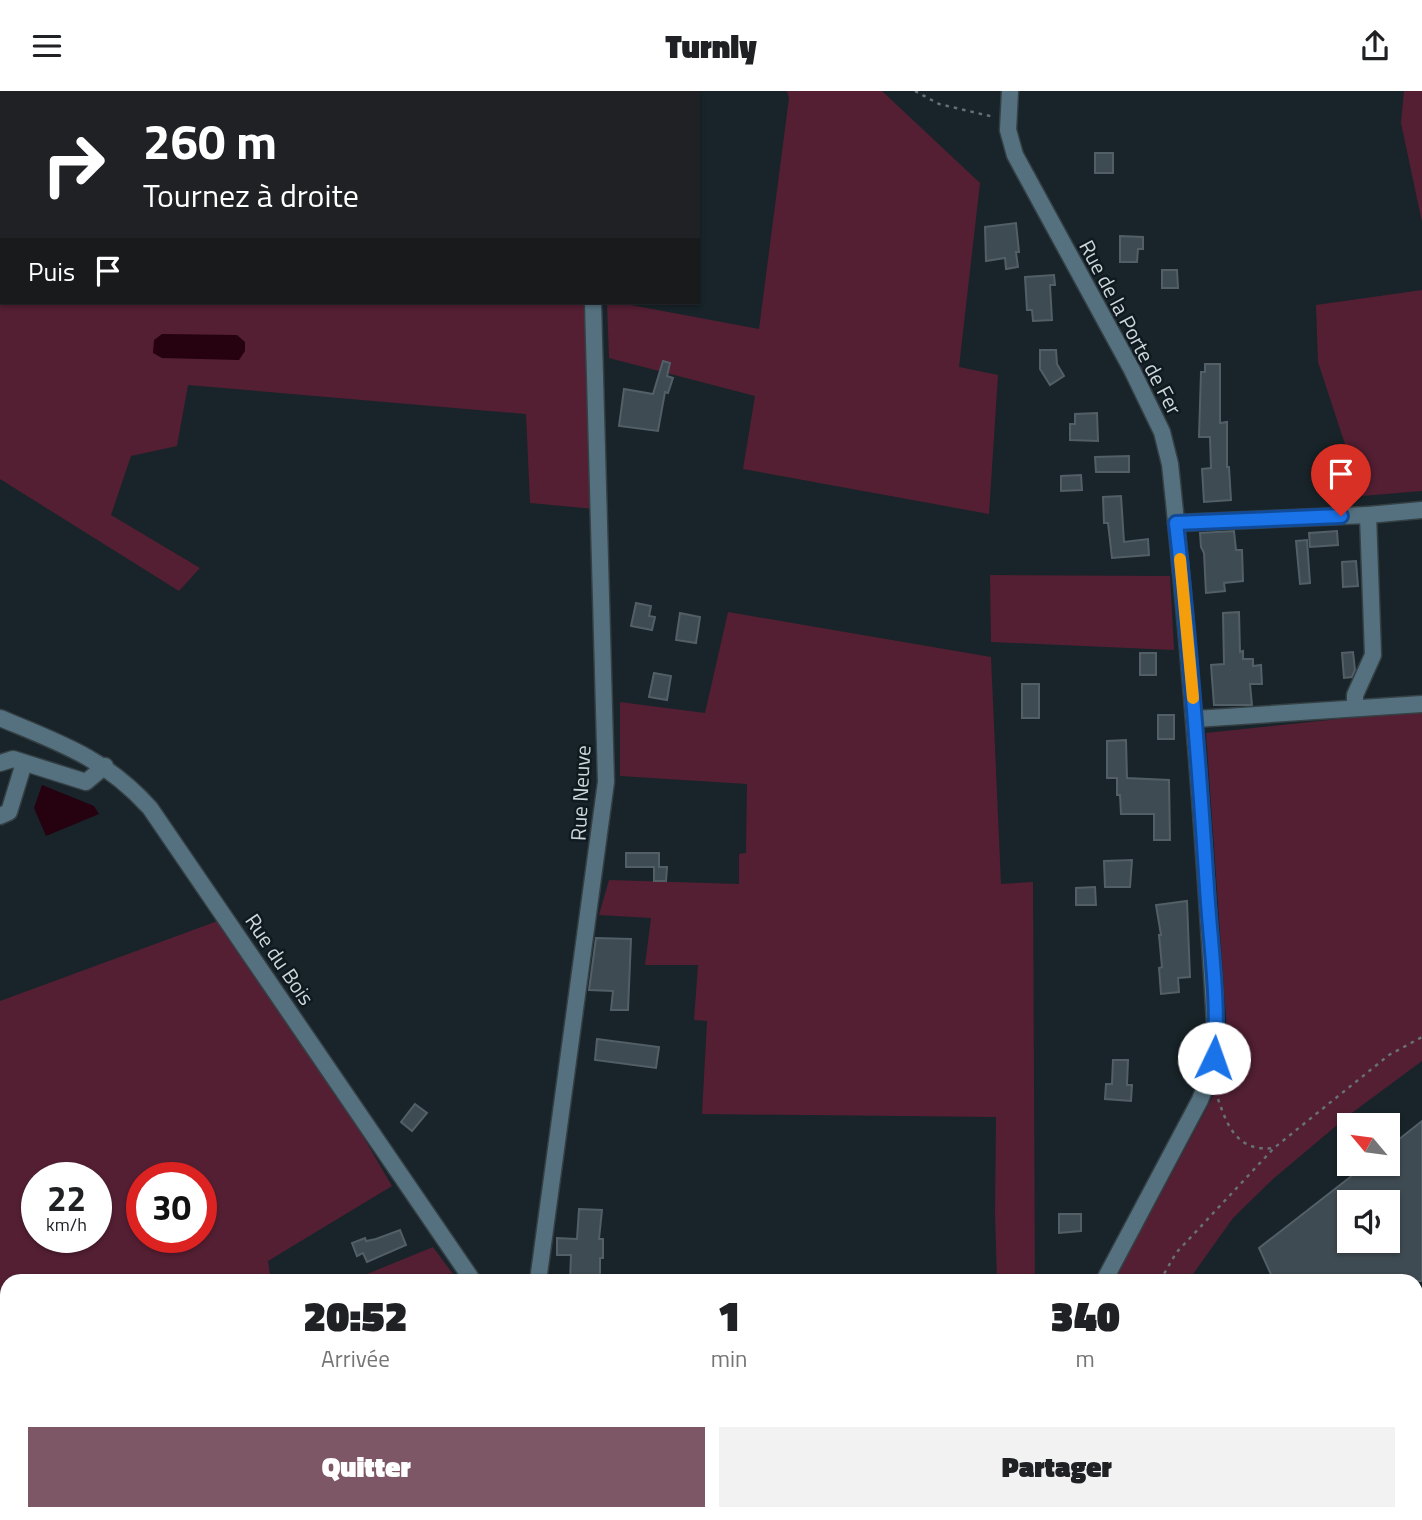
<!DOCTYPE html>
<html lang="fr">
<head>
<meta charset="utf-8">
<style>
  :root { --surface:#fff; --page:#f2f2f2; --text:#202124; --muted:#757577; --accent:#7e5766 }
  body { margin:0; font-family:"Titillium Web",sans-serif; background:var(--page); color:var(--text); height:100vh; display:flex; flex-direction:column; font-size:26px; white-space:nowrap }
  * { box-sizing:border-box; margin:0 }
  p { font-size:23px; color:var(--muted) }
  .icon { flex:none; width:38px; height:38px; fill:none; stroke:currentColor; stroke-width:2; stroke-linecap:round; stroke-linejoin:round }
  .map { position:relative; flex:1; overflow:hidden }
  .panel { position:absolute; left:0px; top:1183px; width:1423px; height:247px; display:flex; flex-direction:column; background:var(--surface); border-radius:21px 21px 0 0; box-shadow:0 2px 5px #0004 }
  .panel>* { flex:none }
  .top-card { position:absolute; left:0px; top:0px; width:700px; height:214px; box-shadow:0 2px 5px #0004; background:#202124; color:#fff; overflow:hidden }
  .needle { width:46px; rotate:299deg }
  .tools { position:absolute; left:1337px; top:1022px; display:grid; gap:14px }
  .tools a { display:grid; place-items:center; width:63px; height:63px; border-radius:0px; background:var(--surface); box-shadow:0 2px 5px #0004; font-size:35px }
  .speed { position:absolute; left:21px; top:1071px; display:flex; gap:14px; font-size:35px; font-weight:700; text-align:center }
  .speed>* { display:grid; place-content:center; width:91px; height:91px; border-radius:50%; background:var(--surface); box-shadow:0 2px 5px #0004; line-height:1 }
  .speed small { font-size:18px; font-weight:400 }
  .speed .limit { border:10px solid #d22; background:#fff; color:#111 }
  .pin { position:absolute; display:grid; place-items:center; width:60px; height:60px; color:#fff; margin:-72px -30px; border-radius:50% 50% 50% 0; rotate:-45deg; box-shadow:0 0 7px #0007 }
  .pin .icon { rotate:45deg }
  .me { position:absolute; width:77px; margin:-38px; rotate:3deg; stroke-linejoin:round; filter:drop-shadow(0 0 5px #0008) }
  .turn { display:flex; align-items:center; gap:24px; height:147px; padding:0 28px; font-size:32px }
  .turn .icon { width:91px; height:91px; stroke-width:2.5 }
  .turn b { display:block; font-size:49px; line-height:60px }
  .then { display:flex; align-items:center; height:66px; padding:0 28px; background:#0003; gap:14px; font-size:26px }
  .eta { display:flex; justify-content:space-evenly; align-items:center; height:119px; text-align:center }
  .eta b { font-size:42px; font-weight:800; line-height:49px }
  .action { display:flex; gap:14px; margin-top:auto; padding:14px 28px }
  .action a { flex:1; height:80px; border-radius:0px; background:var(--accent); color:#fff; font-size:28px; font-weight:800; line-height:80px; text-align:center }
  .action a+a { background:var(--page); color:var(--text) }
  header { display:flex; justify-content:space-between; align-items:center; height:91px; padding:0 28px; background:var(--surface); font-size:32px; font-weight:800 }
  .map>svg:first-child { display:block }
  .green { fill:#541f33; fill-rule:evenodd }
  .water { fill:#260110 }
  .building { fill:#3f4b52; stroke:#525f66; stroke-width:2; fill-rule:evenodd }
  .lines { fill:none; stroke-linecap:round; stroke-linejoin:round }
  .minor-casing { stroke:#354045; stroke-width:19 }
  .path { stroke:#667075; stroke-width:2.5; stroke-dasharray:3.5 5; stroke-linecap:butt }
  .minor { stroke:#55717f; stroke-width:16 }
  .route-casing { stroke:#114b97; stroke-width:18 }
  .route { stroke:#1a73e8; stroke-width:12 }
  .slow { stroke:#f59e0b; stroke-width:12 }
  .labels { text-anchor:middle; dominant-baseline:central; stroke-width:5; stroke-linejoin:round; paint-order:stroke }
  .street-label { font-size:21px; fill:#ced6da; stroke:#0f1a20 }
</style>
</head>
<body>
<header><svg class="icon" aria-label="menu" viewBox="0 0 24 24"><path d="M4 6h16M4 12h16M4 18h16"/></svg>Turnly<svg class="icon" aria-label="share" viewBox="0 0 24 24"><path d="M12 15V3M7 8l5-5 5 5M5 13v7h14v-7"/></svg></header>
<div class="map">
<svg width="1422" height="1429" viewBox="0 0 1422 1429">
  <rect width="100%" height="100%" fill="#182429"/>
  <g class="green">
    <polygon points="0,0 588,0 2,2 2,212 592,212 595,418 530,412 526,323 188,294 177,355 131,365 111,424 200,477 179,500 0,388"/>
    <polygon points="787,0 882,0 980,92 959,276 998,284 989,423 743,378 755,305 609,267 607,212 620,212 759,238 789,7"/>
    <polygon points="1404,0 1422,0 1422,131 1401,32"/>
    <polygon points="1422,199 1422,400 1362,405 1318,271 1316,214"/>
    <polygon points="990,484 1170,485 1174,559 991,551"/>
    <polygon points="728,521 991,566 1001,793 1033,791 1035,1190 997,1190 995,1122 996,1026 702,1023 707,930 694,929 698,874 645,874 651,827 599,824 609,789 739,793 739,763 746,762 747,693 620,685 620,611 705,622"/>
    <polygon points="1422,619 1422,970 1349,1024 1273,1088 1233,1127 1188,1190 1114,1190 1218,996 1225,968 1227,941 1206,642"/>
    <path d="M234,824L392,1095L268,1170L271,1190H7V1423H76L59,1429H0V910ZM37,1087H96V1146H37ZM142,1087H201V1146H142Z"/>
    <polygon points="433,1156 458,1190 350,1190"/>
    <polygon points="144,1423 485,1423 486,1429 147,1429"/>
    <polygon points="645,1423 957,1423 954,1429 644,1429"/>
  </g>
  <g class="water">
    <polygon points="162,243 237,244 245,251 245,260 239,269 162,267 153,262 154,249"/>
    <polygon points="42,694 94,715 99,723 46,745 34,717"/>
  </g>
  <g class="building">
    <rect x="1095" y="62" width="18" height="20"/>
    <polygon points="1016,132 1019,161 1016,161 1018,176 1006,178 1005,167 986,170 985,136"/>
    <polygon points="1120,145 1143,146 1143,158 1138,158 1137,171 1120,171"/>
    <polygon points="1162,179 1177,179 1178,197 1162,197"/>
    <polygon points="1054,184 1055,194 1050,194 1052,229 1033,230 1032,219 1027,219 1025,186"/>
    <polygon points="1040,259 1056,259 1057,273 1064,285 1050,294 1040,278"/>
    <polygon points="663,270 670,272 667,285 673,287 668,302 665,301 658,340 619,335 624,298 653,303"/>
    <polygon points="1205,273 1220,273 1220,332 1227,331 1227,376 1229,376 1231,409 1204,411 1202,378 1211,377 1210,346 1199,346 1201,281 1205,281"/>
    <polygon points="1097,322 1098,350 1070,349 1070,333 1075,333 1075,323"/>
    <polygon points="1129,365 1129,381 1096,381 1095,366"/>
    <polygon points="1081,384 1082,399 1061,400 1061,385"/>
    <polygon points="1121,405 1124,451 1148,448 1149,464 1112,467 1108,432 1104,432 1103,406"/>
    <polygon points="1234,440 1236,459 1242,459 1243,490 1224,492 1225,500 1206,502 1204,462 1201,456 1200,442"/>
    <polygon points="1337,440 1338,454 1310,456 1309,442"/>
    <polygon points="1307,449 1310,492 1300,493 1296,450"/>
    <polygon points="1356,470 1358,495 1343,496 1342,471"/>
    <polygon points="636,512 651,515 649,525 655,526 652,539 631,535"/>
    <polygon points="1239,521 1240,561 1243,560 1243,568 1253,568 1253,575 1261,574 1262,593 1250,593 1252,614 1214,614 1211,574 1224,573 1223,522"/>
    <polygon points="680,522 700,526 696,552 676,549"/>
    <polygon points="1353,561 1355,579 1352,586 1344,587 1342,562"/>
    <rect x="1140" y="562" width="16" height="22"/>
    <polygon points="654,582 671,585 667,609 649,606"/>
    <rect x="1022" y="593" width="17" height="34"/>
    <rect x="1158" y="624" width="16" height="24"/>
    <polygon points="1126,649 1127,687 1169,689 1170,749 1154,749 1154,723 1121,723 1120,704 1117,704 1117,687 1107,687 1107,650"/>
    <polygon points="626,762 659,762 659,776 667,776 666,790 654,790 654,776 626,776"/>
    <polygon points="1132,769 1130,796 1105,796 1104,770"/>
    <polygon points="1095,796 1096,814 1076,814 1076,797"/>
    <polygon points="1187,810 1190,886 1178,887 1179,901 1161,903 1159,877 1162,876 1159,844 1161,844 1156,814"/>
    <polygon points="596,847 631,848 628,919 611,919 613,900 589,899"/>
    <polygon points="597,948 659,956 656,977 595,969"/>
    <polygon points="1113,969 1128,969 1127,994 1132,994 1131,1010 1105,1008 1106,993 1112,993"/>
    <polygon points="415,1013 427,1022 412,1040 401,1031"/>
    <path d="M1422,1030V1190H1274L1259,1157L1367,1073H1388V1057ZM1349,1111H1388V1150H1349Z"/>
    <polygon points="579,1118 602,1119 599,1148 603,1148 603,1167 600,1167 600,1190 570,1190 571,1164 557,1164 557,1147 577,1148"/>
    <polygon points="1059,1123 1081,1123 1081,1140 1059,1142"/>
    <polygon points="400,1139 406,1154 367,1171 363,1162 357,1165 352,1152 365,1147 366,1150 376,1148"/>
  </g>
  <g class="lines">
    <g class="minor-casing">
      <g id="minor">
        <polyline points="588,0 588,2"/>
        <path d="M1010,0L1008,39L1015,64L1132,279L1162,341L1170,373C1190,559 1204,746 1215,933C1216,961 1211,984 1200,1009L1104,1190"/>
        <polyline points="1368,424 1422,419"/>
        <polyline points="1176,432 1368,424 1373,564 1355,604 1355,617"/>
        <path d="M0,627C60,652 105,667 150,717L473,1190"/>
        <polyline points="1195,628 1422,613"/>
        <polyline points="0,672 13,668 86,691 105,675"/>
        <polyline points="0,725 9,721 24,672"/>
        <polyline points="538,1190 606,691 593,212"/>
        <polyline points="1416,1279 1422,1276"/>
        <polyline points="1416,1320 1422,1317"/>
        <polyline points="538,1429 539,1423"/>
        <polyline points="978,1429 982,1423"/>
        <polyline points="1091,1429 1103,1423"/>
        <polyline points="1184,1429 1196,1423"/>
      </g>
    </g>
    <g class="path">
      <polyline points="915,0 939,13 994,26"/>
      <path d="M1218,1008C1228,1037 1238,1061 1274,1057"/>
      <polyline points="1160,1190 1176,1162 1274,1057 1389,964 1422,946"/>
      <polyline points="344,1429 359,1423"/>
      <polyline points="1031,1429 1035,1423"/>
    </g>
    <use href="#minor" class="minor"/>
  </g>
  <g class="lines">
    <g class="route-casing">
      <path id="route" d="M1214,967C1220,916 1210,850 1207,797C1199,675 1190,553 1176,432L1341,425"/>
    </g>
    <use href="#route" class="route"/>
    <polyline class="slow" points="1180,468 1193,607"/>
  </g>
  <g class="labels">
    <g class="street-label">
      <text transform="translate(1131 236) rotate(62)">Rue de la Porte de Fer</text>
      <text transform="translate(580 702) rotate(-87)">Rue Neuve</text>
      <text transform="translate(280 868) rotate(56)">Rue du Bois</text>
    </g>
  </g>
</svg>
<div class="tools">
<a><svg class="needle" viewBox="-14 -14 28 28"><path d="M0-13l5 13h-10z" fill="#e53935"/><path d="M0 13l5-13h-10z" fill="#757577"/></svg></a>
<a><svg class="icon" aria-label="sound" viewBox="0 0 24 24"><path d="M4 9h4l5-4v14l-5-4H4zM17 9q2 3 0 6"/></svg></a>
</div>
<div class="speed"><div>22<small>km/h</small></div><div class="limit">30</div></div>
<div class="pin" style="left:1341px;top:425px;background:#d93025"><svg class="icon" aria-label="arrive" viewBox="0 0 24 24"><path d="M6 21V4h12l-3 4 3 4H6"/></svg></div>
<svg class="me" style="left:1214px;top:967px" viewBox="-20 -20 40 40"><circle r="19" fill="#fff"/><path d="M0-13L10 11 0 6-10 11z" fill="#1a73e8"/></svg>
<div class="top-card">
<div class="turn"><svg class="icon" aria-label="right" viewBox="0 0 24 24"><path d="M7 20v-9h11M14 6l5 5-5 5"/></svg><div><b>260 m</b>Tournez à droite</div></div>
<div class="then">Puis<svg class="icon" aria-label="arrive" viewBox="0 0 24 24"><path d="M6 21V4h12l-3 4 3 4H6"/></svg></div>
</div>
<section class="panel">
<div class="eta">
<div><b>20:52</b><p>Arrivée</p></div>
<div><b>1</b><p>min</p></div>
<div><b>340</b><p>m</p></div>
</div>
<div class="action"><a>Quitter</a><a>Partager</a></div>
</section>
</div>
</body>
</html>
